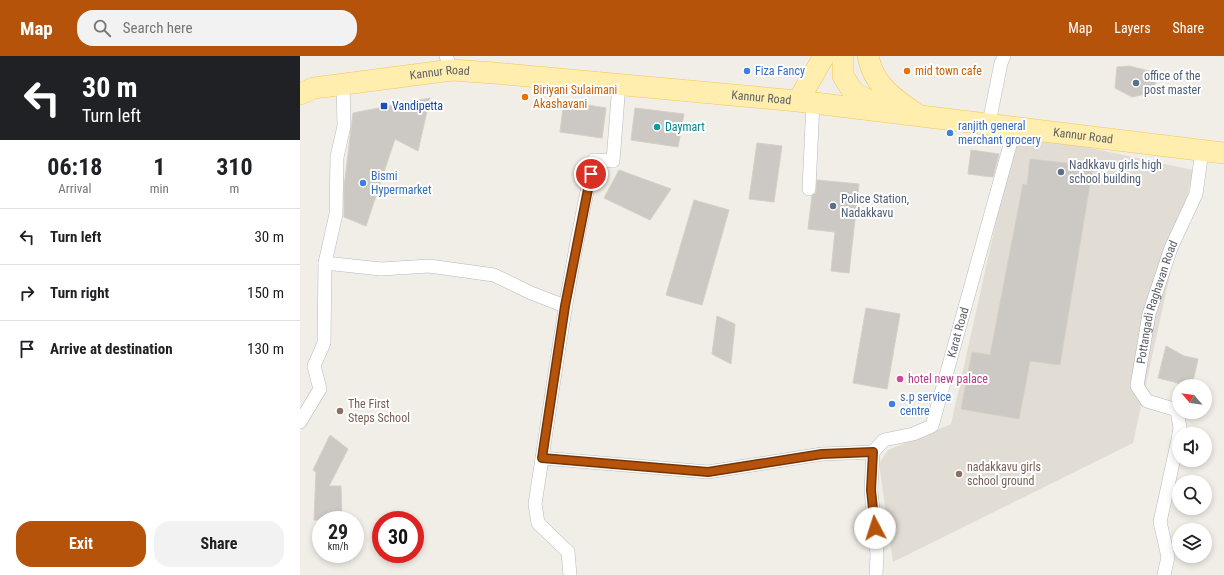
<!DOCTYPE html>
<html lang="en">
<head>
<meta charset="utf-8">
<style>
  :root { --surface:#fff; --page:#f2f2f2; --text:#202124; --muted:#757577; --line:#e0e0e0; --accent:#b45309 }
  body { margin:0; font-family:"Roboto Condensed",sans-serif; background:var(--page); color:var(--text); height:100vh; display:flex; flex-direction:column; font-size:15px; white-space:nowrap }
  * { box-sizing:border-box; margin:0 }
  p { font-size:13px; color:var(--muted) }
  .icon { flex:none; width:22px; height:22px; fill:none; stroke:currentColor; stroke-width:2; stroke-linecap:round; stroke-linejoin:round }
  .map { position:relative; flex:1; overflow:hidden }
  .sheet { display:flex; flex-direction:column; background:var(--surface); width:300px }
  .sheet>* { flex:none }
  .banner { background:#202124; color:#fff; overflow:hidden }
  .needle { width:26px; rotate:298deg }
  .tools { position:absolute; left:872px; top:323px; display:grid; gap:8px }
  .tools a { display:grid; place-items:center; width:40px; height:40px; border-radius:50%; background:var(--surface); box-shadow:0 2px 6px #0003; font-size:20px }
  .speed { position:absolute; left:12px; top:455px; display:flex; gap:8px; font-size:20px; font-weight:700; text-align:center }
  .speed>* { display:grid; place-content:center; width:52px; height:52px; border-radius:50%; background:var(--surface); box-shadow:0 2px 6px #0003; line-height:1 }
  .speed small { font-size:10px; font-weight:400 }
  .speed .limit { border:6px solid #d22; background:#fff; color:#111 }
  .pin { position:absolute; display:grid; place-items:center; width:34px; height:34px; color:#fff; margin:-17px; border:2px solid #fff; border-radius:50%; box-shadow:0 1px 4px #0007 }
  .me { position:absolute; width:44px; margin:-22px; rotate:355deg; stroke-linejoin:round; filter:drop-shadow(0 0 3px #0008) }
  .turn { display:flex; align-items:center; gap:14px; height:84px; padding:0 16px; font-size:18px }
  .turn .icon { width:52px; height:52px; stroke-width:2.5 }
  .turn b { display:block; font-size:28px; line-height:34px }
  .eta { display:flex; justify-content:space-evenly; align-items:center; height:68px; text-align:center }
  .eta b { font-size:24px; font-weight:700; line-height:28px }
  .button { display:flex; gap:8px; margin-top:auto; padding:8px 16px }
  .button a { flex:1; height:46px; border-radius:16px; background:var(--accent); color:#fff; font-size:16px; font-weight:700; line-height:46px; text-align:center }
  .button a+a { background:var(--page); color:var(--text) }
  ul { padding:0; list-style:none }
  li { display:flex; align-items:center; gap:12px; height:56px; padding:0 16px; border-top:1px solid var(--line) }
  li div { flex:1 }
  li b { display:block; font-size:15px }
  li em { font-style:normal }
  header { display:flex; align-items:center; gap:24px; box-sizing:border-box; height:56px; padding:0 20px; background:var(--accent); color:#fff }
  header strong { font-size:19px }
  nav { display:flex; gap:22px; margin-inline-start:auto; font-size:14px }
  .search { width:280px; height:36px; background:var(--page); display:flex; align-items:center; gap:10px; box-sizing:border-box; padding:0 14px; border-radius:16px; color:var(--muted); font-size:15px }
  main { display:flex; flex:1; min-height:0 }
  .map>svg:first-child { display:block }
  .education { fill:#e1ddd4 }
  .building { fill:#ccc8c3; stroke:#d6cfc4 }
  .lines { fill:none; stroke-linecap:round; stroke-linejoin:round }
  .minor-casing { stroke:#b6b9bd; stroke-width:14 }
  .primary-casing { stroke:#f8c458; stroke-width:22 }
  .minor { stroke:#fff; stroke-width:13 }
  .primary { stroke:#ffeead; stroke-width:21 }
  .route-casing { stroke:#753606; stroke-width:10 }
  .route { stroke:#b45309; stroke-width:7 }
  .shop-dot { fill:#3f7fe0; stroke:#fff; stroke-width:1.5 }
  .food-dot { fill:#e8710a; stroke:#fff; stroke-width:1.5 }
  .service-dot { fill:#5c6f8a; stroke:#fff; stroke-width:1.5 }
  .transit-dot { fill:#1a4fb4; stroke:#fff; stroke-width:1.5 }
  .culture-dot { fill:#0f9aa8; stroke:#fff; stroke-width:1.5 }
  .hotel-dot { fill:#d1479c; stroke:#fff; stroke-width:1.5 }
  .education-dot { fill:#8d6e63; stroke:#fff; stroke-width:1.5 }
  .labels { text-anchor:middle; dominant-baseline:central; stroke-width:4; stroke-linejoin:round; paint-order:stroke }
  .shop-label { font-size:12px; fill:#366cbe; stroke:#fff; text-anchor:start }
  .food-label { font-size:12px; fill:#c56008; stroke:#fff; text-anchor:start }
  .street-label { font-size:12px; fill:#5e6267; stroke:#fff }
  .service-label { font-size:12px; fill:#4e5e75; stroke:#fff; text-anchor:start }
  .transit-label { font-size:12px; fill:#164399; stroke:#fff; text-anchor:start }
  .culture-label { font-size:12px; fill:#0d838f; stroke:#fff; text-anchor:start }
  .hotel-label { font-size:12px; fill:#b23c85; stroke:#fff; text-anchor:start }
  .education-label { font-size:12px; fill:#785e54; stroke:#fff; text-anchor:start }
</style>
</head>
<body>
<header>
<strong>Map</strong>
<div class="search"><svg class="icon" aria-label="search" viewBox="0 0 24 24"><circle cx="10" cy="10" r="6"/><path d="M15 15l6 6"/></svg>Search here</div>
<nav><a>Map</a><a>Layers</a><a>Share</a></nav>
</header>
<main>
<section class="sheet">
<div class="banner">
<div class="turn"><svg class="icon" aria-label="left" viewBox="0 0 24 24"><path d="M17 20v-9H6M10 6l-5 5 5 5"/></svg><div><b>30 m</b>Turn left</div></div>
</div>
<div class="eta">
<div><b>06:18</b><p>Arrival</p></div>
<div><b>1</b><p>min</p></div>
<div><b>310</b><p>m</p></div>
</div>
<ul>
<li><svg class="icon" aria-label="left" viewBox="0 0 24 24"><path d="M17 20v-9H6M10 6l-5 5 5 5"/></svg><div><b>Turn left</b></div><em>30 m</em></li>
<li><svg class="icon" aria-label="right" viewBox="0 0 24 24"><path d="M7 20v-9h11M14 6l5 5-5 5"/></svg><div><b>Turn right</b></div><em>150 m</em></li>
<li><svg class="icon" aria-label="arrive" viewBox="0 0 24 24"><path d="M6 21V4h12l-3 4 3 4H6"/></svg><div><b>Arrive at destination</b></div><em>130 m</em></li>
</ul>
<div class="button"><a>Exit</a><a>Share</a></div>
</section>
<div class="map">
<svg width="924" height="519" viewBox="0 0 924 519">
  <rect width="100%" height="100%" fill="#f0eee6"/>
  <polygon class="education" points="716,76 893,114 833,387 593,506 579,408 588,394 651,368"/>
  <g class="building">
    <polygon points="829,10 849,15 859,21 850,37 832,41 815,32 817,11"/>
    <polygon points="130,42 118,95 95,83 66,170 44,161 44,131 53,57"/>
    <polygon points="264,45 306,52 302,82 260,76"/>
    <polygon points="335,52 384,58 378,91 331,84"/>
    <polygon points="457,87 482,90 474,146 449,143"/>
    <polygon points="671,94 699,98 693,121 668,118"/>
    <polygon points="730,103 793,110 760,309 730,305 719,363 661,353 672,296 690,299 723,128 727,129"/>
    <polygon points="319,114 371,133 350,164 304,142"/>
    <polygon points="517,124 559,128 549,217 531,215 535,176 508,173 512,140 516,137"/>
    <polygon points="394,144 429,154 402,249 366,239"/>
    <polygon points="566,252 600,258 587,333 553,327"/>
    <polygon points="417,260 435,268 431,308 412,298"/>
    <polygon points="866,290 884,300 898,303 892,330 878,330 878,327 858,322"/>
    <polygon points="30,379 48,393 29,430 41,430 42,464 14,464 16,416 13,414"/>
  </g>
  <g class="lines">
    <g class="minor-casing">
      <g id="minor">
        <polyline points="146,0 152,14"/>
        <polyline points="689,67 701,7 704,0"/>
        <polyline points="509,133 513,46"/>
        <polyline points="25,207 81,213 129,210 194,219 231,237 265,250"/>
        <polyline points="0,366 20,333 14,310 24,287 25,207 36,158 37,101 44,70 43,28"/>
        <path id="s1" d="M879,378L880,372L877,354L847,345L837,330L849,258L871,192L896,138L902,95"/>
        <polyline points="242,402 408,416 522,398 573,396"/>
        <path d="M270,519L268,496L238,467L235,448C253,333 268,217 294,104L313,105L319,28"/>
        <path id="s2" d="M576,519L577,498L571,434L573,396L584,384L613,378L632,370L715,71"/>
        <polyline points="864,519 868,501 860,466 879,379"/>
      </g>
    </g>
    <g class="primary-casing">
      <g id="primary">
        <polyline points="543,0 543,20 554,37 578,49"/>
        <path d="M568,0C573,28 593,42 615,57"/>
        <path id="s3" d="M0,38L14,32L152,14L194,17L498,45L924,97"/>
        <polyline points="498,45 524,0"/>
      </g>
    </g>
    <use href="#minor" class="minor"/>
    <use href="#primary" class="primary"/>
  </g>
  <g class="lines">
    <g class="route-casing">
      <polyline id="route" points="291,118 265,250 242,402 408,416 522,398 573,396 571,434 575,472"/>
    </g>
    <use href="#route" class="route"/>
  </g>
  <g class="shop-dot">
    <circle cx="447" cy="15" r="4"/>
    <circle cx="650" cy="77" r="4"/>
    <circle cx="63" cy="127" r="4"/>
    <circle cx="592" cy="348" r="4"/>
  </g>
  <g class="food-dot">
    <circle cx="607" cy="15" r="4"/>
    <circle cx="225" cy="41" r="4"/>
  </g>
  <g class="service-dot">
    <circle cx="836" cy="27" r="4"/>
    <circle cx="761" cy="116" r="4"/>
    <circle cx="533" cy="150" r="4"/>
  </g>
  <rect class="transit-dot" x="80" y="46" width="8" height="8" rx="2"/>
  <circle class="culture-dot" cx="357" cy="71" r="4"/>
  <circle class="hotel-dot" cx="600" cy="323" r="4"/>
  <g class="education-dot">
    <circle cx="40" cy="355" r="4"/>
    <circle cx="659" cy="418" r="4"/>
  </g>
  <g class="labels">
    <g class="shop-label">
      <text x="455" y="15">Fiza Fancy</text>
      <text x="658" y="70">ranjith general<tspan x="658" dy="14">merchant grocery</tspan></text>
      <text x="71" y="120">Bismi<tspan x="71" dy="14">Hypermarket</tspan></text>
      <text x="600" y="341">s.p service<tspan x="600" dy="14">centre</tspan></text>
    </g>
    <g class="food-label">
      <text x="615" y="15">mid town cafe</text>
      <text x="233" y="34">Biriyani Sulaimani<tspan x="233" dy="14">Akashavani</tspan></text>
    </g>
    <g class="street-label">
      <text stroke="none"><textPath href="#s3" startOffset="142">Kannur Road</textPath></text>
      <text stroke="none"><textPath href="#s3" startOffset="465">Kannur Road</textPath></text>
      <text stroke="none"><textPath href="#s3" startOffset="789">Kannur Road</textPath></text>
      <text stroke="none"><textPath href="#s1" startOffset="160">Pottangadi Raghavan Road</textPath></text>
      <text stroke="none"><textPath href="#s2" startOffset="287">Karat Road</textPath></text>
    </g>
    <g class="service-label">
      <text x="844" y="20">office of the<tspan x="844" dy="14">post master</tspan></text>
      <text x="769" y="109">Nadkkavu girls high<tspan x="769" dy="14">school building</tspan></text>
      <text x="541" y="143">Police Station,<tspan x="541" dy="14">Nadakkavu</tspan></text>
    </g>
    <g class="transit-label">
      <text x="92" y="50">Vandipetta</text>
    </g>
    <g class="culture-label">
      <text x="365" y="71">Daymart</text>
    </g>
    <g class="hotel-label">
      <text x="608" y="323">hotel new palace</text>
    </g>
    <g class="education-label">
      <text x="48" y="348">The First<tspan x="48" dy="14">Steps School</tspan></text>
      <text x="667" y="411">nadakkavu girls<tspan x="667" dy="14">school ground</tspan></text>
    </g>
  </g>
</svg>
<div class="tools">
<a><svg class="needle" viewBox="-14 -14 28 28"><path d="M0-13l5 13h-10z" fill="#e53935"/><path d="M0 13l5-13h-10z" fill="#757577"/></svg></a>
<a><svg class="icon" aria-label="sound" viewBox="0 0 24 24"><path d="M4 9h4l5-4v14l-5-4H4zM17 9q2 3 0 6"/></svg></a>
<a><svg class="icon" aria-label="search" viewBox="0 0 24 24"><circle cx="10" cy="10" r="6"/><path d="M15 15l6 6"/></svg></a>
<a><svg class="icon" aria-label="layers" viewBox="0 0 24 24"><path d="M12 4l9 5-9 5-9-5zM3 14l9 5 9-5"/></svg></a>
</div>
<div class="speed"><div>29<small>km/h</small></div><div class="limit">30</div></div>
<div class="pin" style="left:291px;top:118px;background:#d93025"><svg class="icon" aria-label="arrive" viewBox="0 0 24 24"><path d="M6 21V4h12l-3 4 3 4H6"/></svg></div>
<svg class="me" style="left:575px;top:472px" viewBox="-20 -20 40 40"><circle r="19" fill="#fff"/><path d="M0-13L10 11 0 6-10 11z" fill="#b45309"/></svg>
</div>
</main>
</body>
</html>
